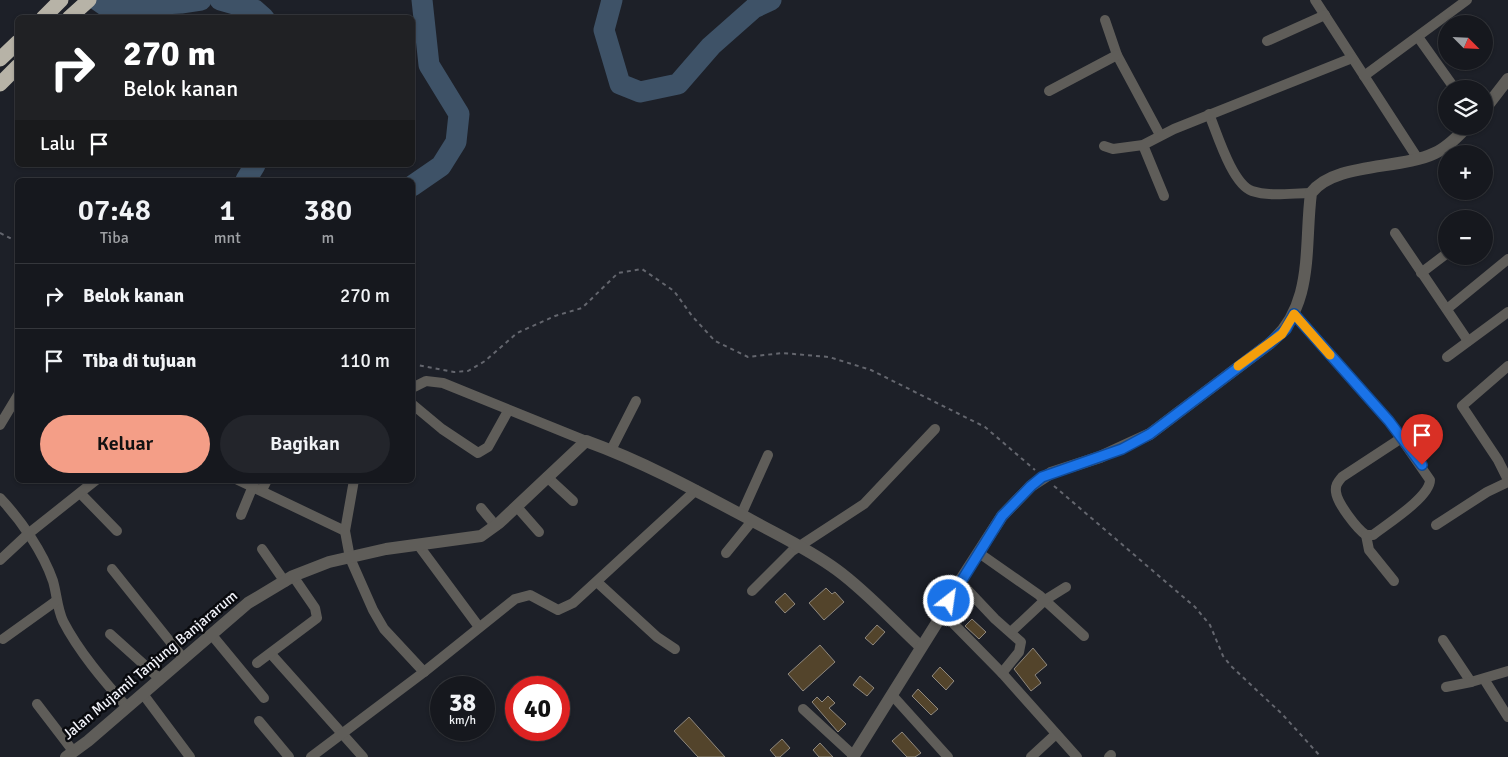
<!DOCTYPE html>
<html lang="id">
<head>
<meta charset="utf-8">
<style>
  :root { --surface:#16181e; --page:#23252b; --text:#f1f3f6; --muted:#9ea0a4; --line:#35373c; --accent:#f49e87 }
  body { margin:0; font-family:Signika,sans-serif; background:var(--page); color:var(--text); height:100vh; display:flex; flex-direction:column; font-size:19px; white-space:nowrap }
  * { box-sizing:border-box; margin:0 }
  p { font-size:16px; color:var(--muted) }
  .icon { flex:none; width:28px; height:28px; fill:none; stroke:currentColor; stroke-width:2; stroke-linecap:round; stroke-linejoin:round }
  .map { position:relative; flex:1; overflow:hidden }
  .sheet { position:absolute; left:15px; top:178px; width:400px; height:305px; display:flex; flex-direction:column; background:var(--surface); border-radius:8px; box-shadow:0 1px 4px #0004,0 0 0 1px var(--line) }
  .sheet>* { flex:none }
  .hud { position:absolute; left:15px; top:15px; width:400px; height:152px; border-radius:8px; box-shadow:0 1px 4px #0004,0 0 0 1px var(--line); background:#202124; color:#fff; overflow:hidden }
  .needle { width:32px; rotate:114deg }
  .tools { position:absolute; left:1438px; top:15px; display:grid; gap:10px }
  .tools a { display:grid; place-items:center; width:55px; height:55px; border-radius:50%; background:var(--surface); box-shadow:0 1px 4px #0004,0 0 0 1px var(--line); font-size:25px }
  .speed { position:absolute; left:430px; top:676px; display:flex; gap:10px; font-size:25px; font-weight:700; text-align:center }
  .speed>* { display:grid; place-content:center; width:65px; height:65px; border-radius:50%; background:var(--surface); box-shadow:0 1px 4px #0004,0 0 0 1px var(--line); line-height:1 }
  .speed small { font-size:12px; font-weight:400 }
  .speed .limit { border:8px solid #d22; background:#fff; color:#111 }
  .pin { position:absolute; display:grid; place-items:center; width:42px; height:42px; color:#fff; margin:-51px -21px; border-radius:50% 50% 50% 0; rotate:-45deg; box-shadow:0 0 5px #0007 }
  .pin .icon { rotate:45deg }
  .me { position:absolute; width:55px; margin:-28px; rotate:30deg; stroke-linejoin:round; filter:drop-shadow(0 0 4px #0008) }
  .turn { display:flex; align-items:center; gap:18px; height:105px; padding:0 25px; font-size:22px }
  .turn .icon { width:65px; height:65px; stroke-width:2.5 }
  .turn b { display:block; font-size:35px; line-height:42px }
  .then { display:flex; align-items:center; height:48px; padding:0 25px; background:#0003; gap:10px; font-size:19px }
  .eta { display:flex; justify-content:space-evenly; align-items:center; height:85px; text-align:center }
  .eta b { font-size:30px; font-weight:600; line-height:35px }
  .button { display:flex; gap:10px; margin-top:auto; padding:10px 25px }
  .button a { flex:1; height:58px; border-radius:30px; background:var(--accent); color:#111; font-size:20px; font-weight:600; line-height:58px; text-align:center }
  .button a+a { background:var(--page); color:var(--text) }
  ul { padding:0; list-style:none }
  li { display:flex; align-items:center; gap:15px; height:65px; padding:0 25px; border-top:1px solid var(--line) }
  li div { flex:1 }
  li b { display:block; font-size:19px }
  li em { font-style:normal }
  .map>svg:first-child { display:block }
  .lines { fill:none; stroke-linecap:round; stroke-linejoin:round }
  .river { stroke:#3e5267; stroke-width:21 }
  .building { fill:#53442b; stroke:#8f887e }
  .path { stroke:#64666e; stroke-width:2; stroke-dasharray:4 4; stroke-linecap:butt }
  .minor { stroke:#5f5d59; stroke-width:10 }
  .tertiary { stroke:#5f5d59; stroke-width:12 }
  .motorway { stroke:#b7b3a7; stroke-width:15 }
  .route-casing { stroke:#114b97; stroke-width:12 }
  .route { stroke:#1a73e8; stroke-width:9 }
  .slow { stroke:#f59e0b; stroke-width:9 }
  .labels { text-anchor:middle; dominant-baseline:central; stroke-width:5; stroke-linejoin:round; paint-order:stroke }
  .street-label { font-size:15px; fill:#f1f2f9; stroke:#090a0e }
</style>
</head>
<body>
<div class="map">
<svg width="1508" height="757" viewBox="0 0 1508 757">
  <rect width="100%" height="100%" fill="#1d2028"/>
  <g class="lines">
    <g class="river">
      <polyline points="97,0 107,7 181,3 201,0"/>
      <polyline points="220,0 255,10 264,18"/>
      <polyline points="612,0 604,30 620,84 640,92 678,84 711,46 754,8 771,0"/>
      <polyline points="246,180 255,165"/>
      <polyline points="412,186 441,166 456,142 459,114 429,65 422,0"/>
    </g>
  </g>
  <g class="building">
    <polygon points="826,588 832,594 835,592 844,602 824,620 809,603"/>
    <polygon points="785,593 795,604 785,613 775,602"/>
    <polygon points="972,619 986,632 979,639 965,626"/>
    <polygon points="877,625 885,632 873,645 865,638"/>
    <polygon points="820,645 835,662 803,691 788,674"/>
    <polygon points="1033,648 1047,665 1035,675 1041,683 1031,691 1014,669"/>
    <polygon points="940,667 954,681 946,690 932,676"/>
    <polygon points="860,676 874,688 867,696 853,685"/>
    <polygon points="918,689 938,709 931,715 912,696"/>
    <polygon points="828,696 835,703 829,708 846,724 838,732 812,702 817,697 822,702"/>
    <polygon points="689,717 725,757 698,757 674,731"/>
    <polygon points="902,732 921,753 915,757 907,757 892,741"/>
    <polygon points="782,739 790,748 780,757 776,757 770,750"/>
    <polygon points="820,743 833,757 819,757 813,750"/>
  </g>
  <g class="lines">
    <g class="path">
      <polyline points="0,233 18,242"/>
      <polyline points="412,364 454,372 468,371 485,361 517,333 555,316 582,308 618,273 642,269 674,291 692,316 715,341 748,357 782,353 829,357 871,370 985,427 1035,470"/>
      <polyline points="1054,486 1195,607 1210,625 1223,656 1231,666 1282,714 1321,757"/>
    </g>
    <g class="minor">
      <polyline points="1315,0 1418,159"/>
      <polyline points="1105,20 1117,55 1160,135"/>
      <polyline points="1418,37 1455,89"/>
      <polyline points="1267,41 1325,15"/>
      <polyline points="1364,76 1467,0"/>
      <polyline points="1049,91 1117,55"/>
      <path d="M1209,114C1217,133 1232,184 1252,191C1270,197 1293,193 1311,193"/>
      <polyline points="1143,145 1164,196"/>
      <polyline points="1104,146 1113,149 1143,145 1174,129 1352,58"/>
      <polyline points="1395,233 1468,341"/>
      <polyline points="1421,273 1446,254"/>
      <polyline points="1447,309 1508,259"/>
      <path d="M1295,314L1389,421L1430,480C1430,497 1387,524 1373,535H1366C1357,529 1337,503 1336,492C1335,485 1338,482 1342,477L1400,439"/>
      <polyline points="1447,357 1508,312"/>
      <polyline points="1508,366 1462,406 1498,460 1508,480"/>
      <polyline points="412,388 426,381 443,383 586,441"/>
      <polyline points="412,404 442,429 478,453 488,447 508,411"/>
      <polyline points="0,425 18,395"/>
      <polyline points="611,450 636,401"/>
      <polyline points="547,477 573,501"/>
      <polyline points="238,480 345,531"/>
      <polyline points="354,480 345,531 350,558 373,610 384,629 424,672"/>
      <polyline points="262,490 267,480"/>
      <polyline points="81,494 117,531"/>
      <path d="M0,498C21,520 43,552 53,581C57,595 57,608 63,621C79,652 104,681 127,707"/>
      <polyline points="517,507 539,532"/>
      <polyline points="481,508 496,526"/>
      <polyline points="241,515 253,486"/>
      <polyline points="741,515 768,455"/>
      <polyline points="1436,525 1487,492 1508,482"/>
      <polyline points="1366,535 1369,550 1394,581"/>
      <polyline points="419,546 479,627"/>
      <polyline points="262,549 285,582"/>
      <polyline points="726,553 752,521"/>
      <polyline points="979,553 1039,595 1084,636"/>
      <polyline points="0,560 28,534 96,480"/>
      <polyline points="112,569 184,659"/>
      <polyline points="597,582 657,637 675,649"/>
      <polyline points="960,582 995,619 1021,642 1019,652 1002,673"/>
      <polyline points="752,591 792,551 864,504 935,429"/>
      <polyline points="943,613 1002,673 1077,757"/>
      <polyline points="1012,631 1045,600 1066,587"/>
      <polyline points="110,634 160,679"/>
      <polyline points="211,634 264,698"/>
      <polyline points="3,639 56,601"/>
      <polyline points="1443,640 1471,682 1508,671"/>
      <polyline points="271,654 363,757"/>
      <polyline points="257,663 317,618 315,608 293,576"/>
      <polyline points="1484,679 1508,717"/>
      <polyline points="1446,687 1471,682"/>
      <polyline points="143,694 190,757"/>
      <polyline points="892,695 948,757"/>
      <polyline points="37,704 73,751"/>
      <polyline points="803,709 854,756"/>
      <polyline points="259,721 289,757"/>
      <polyline points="311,757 424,672 515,599 530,595 558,610 573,603 696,490"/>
      <polyline points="1031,757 1056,734"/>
      <polyline points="1109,757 1111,755"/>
    </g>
    <g class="tertiary">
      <polyline points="1484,110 1508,79"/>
      <path d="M66,757L88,741L248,603L293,576L329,562L386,549L481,536L499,523L586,441C644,462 697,491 751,520C780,536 810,550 837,570C867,592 893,621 921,647"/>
      <path d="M853,757L943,613L955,589L1002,516L1031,486L1051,473L1100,457L1150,434L1269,344C1315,306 1304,247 1311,193C1335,162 1400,170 1435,153C1448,147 1458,136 1468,126"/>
    </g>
    <g class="motorway">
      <polyline points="43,18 61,0"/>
      <polyline points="69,18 89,0"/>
      <polyline points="0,59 18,42"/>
      <polyline points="0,84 18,66"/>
    </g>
  </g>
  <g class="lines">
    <g class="route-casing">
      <polyline id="route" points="949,601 1002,516 1031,486 1042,477 1122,449 1150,434 1269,344 1286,329 1294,314 1389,421 1422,465"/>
    </g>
    <use href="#route" class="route"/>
    <polyline class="slow" points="1238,366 1282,334 1294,314 1330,355"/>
  </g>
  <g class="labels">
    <g class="street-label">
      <text transform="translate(150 665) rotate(-40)">Jalan Mujamil Tanjung Banjararum</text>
    </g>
  </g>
</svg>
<div class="tools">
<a><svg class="needle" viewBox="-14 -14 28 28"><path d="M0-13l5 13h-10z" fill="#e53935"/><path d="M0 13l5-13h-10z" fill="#9ea0a4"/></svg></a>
<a><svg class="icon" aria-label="layers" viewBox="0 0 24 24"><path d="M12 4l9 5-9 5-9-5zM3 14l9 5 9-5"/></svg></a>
<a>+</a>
<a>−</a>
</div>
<div class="speed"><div>38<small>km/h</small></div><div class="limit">40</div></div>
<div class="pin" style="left:1422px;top:465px;background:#d93025"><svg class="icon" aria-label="arrive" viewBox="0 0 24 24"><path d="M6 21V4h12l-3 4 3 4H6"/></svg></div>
<svg class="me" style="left:949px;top:601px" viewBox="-20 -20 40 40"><circle r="17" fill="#1a73e8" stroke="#fff" stroke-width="3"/><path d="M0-11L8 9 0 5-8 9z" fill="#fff"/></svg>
<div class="hud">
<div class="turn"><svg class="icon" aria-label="right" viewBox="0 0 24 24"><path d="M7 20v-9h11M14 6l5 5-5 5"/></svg><div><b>270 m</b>Belok kanan</div></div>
<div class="then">Lalu<svg class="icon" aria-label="arrive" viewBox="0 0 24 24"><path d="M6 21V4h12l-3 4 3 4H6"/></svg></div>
</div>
<section class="sheet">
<div class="eta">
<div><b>07:48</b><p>Tiba</p></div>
<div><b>1</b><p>mnt</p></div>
<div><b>380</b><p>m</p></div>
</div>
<ul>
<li><svg class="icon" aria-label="right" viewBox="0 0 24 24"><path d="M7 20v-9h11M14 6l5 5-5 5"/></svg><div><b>Belok kanan</b></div><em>270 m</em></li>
<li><svg class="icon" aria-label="arrive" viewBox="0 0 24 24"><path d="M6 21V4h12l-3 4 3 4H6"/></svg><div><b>Tiba di tujuan</b></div><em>110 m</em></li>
</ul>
<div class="button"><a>Keluar</a><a>Bagikan</a></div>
</section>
</div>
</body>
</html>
